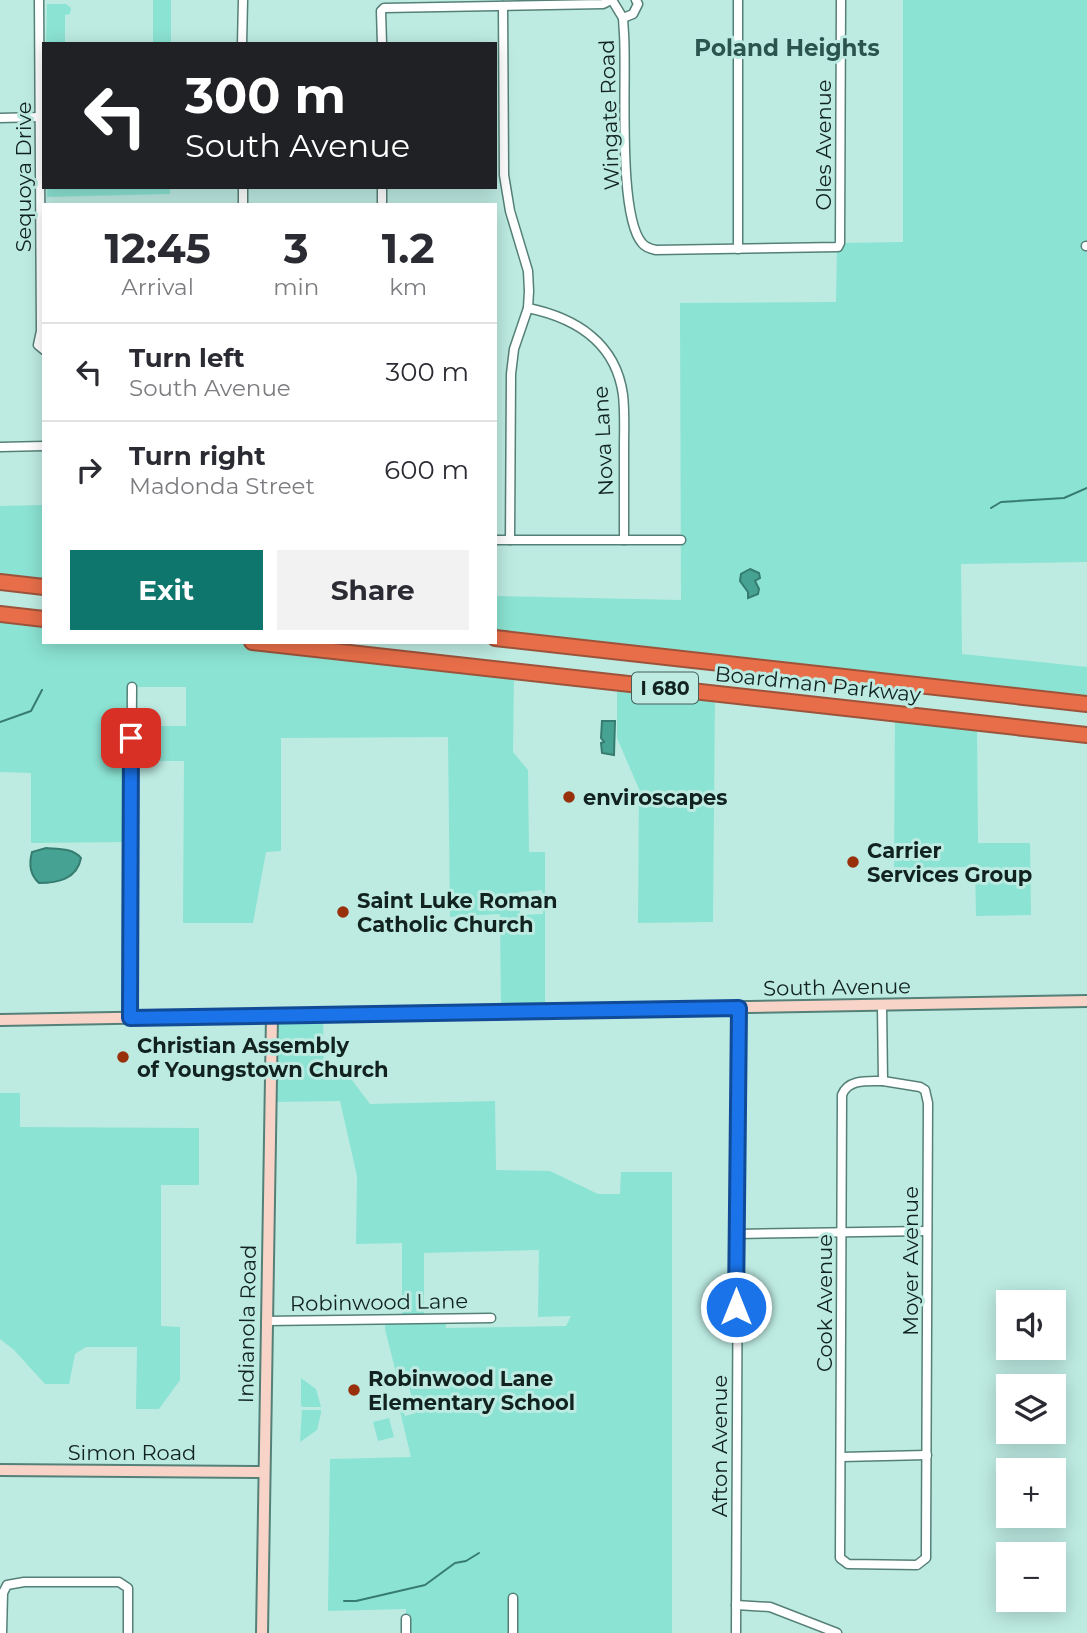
<!DOCTYPE html>
<html lang="en">
<head>
<meta charset="utf-8">
<style>
  :root { --surface:#fff; --page:#f2f2f3; --text:#2b2b33; --muted:#7c7c81; --line:#e1e1e2; --accent:#0f766e }
  body { margin:0; font-family:Montserrat,sans-serif; background:var(--page); color:var(--text); height:100vh; display:flex; flex-direction:column; font-size:26px; white-space:nowrap }
  * { box-sizing:border-box; margin:0 }
  p { font-size:23px; color:var(--muted) }
  .icon { flex:none; width:38px; height:38px; fill:none; stroke:currentColor; stroke-width:2; stroke-linecap:round; stroke-linejoin:round }
  .map { position:relative; flex:1; overflow:hidden }
  .details { position:absolute; left:42px; top:203px; width:455px; height:441px; display:flex; flex-direction:column; background:var(--surface); border-radius:0px; box-shadow:0 4px 18px #0003 }
  .details>* { flex:none }
  .top-card { position:absolute; left:42px; top:42px; width:455px; height:147px; border-radius:0px; box-shadow:0 4px 18px #0003; background:#202124; color:#fff; overflow:hidden }
  .buttons { position:absolute; left:996px; top:1290px; display:grid; gap:14px }
  .buttons a { display:grid; place-items:center; width:70px; height:70px; border-radius:0px; background:var(--surface); box-shadow:0 4px 18px #0003; font-size:35px }
  .pin { position:absolute; display:grid; place-items:center; width:60px; height:60px; color:#fff; margin:-30px; border-radius:14px; box-shadow:0 4px 10px #0006 }
  .me { position:absolute; width:77px; margin:-38px; rotate:0deg; stroke-linejoin:round; filter:drop-shadow(0 0 5px #0008) }
  .turn { display:flex; align-items:center; gap:24px; height:147px; padding:0 28px; font-size:32px }
  .turn .icon { width:91px; height:91px; stroke-width:2.5 }
  .turn b { display:block; font-size:49px; line-height:60px }
  .eta { display:flex; justify-content:space-evenly; align-items:center; height:119px; text-align:center }
  .eta b { font-size:42px; font-weight:700; line-height:49px }
  .primary-button { display:flex; gap:14px; margin-top:auto; padding:14px 28px }
  .primary-button a { flex:1; height:80px; border-radius:0px; background:var(--accent); color:#fff; font-size:28px; font-weight:700; line-height:80px; text-align:center }
  .primary-button a+a { background:var(--page); color:var(--text) }
  ul { padding:0; list-style:none }
  li { display:flex; align-items:center; gap:21px; height:98px; padding:0 28px; border-top:2px solid var(--line) }
  li div { flex:1 }
  li b { display:block; font-size:26px }
  li em { font-style:normal }
  .map>svg:first-child { display:block }
  .green { fill:#8be3d3; fill-rule:evenodd }
  .water { fill:#46a393; stroke:#367c70; stroke-width:2 }
  .lines { fill:none; stroke-linecap:round; stroke-linejoin:round }
  .stream { stroke:#367c70; stroke-width:2 }
  .street-casing { stroke:#558078; stroke-width:11 }
  .secondary-casing { stroke:#558078; stroke-width:14 }
  .highway-casing { stroke:#9d533a; stroke-width:18 }
  .street { stroke:#fff; stroke-width:8 }
  .secondary { stroke:#f8d4c8; stroke-width:10 }
  .highway { stroke:#e86e49; stroke-width:14 }
  .route-casing { stroke:#114b97; stroke-width:18 }
  .route { stroke:#1a73e8; stroke-width:12 }
  .poi-dot { fill:#97300b; stroke:#bdebe2; stroke-width:2.5 }
  .labels { text-anchor:middle; dominant-baseline:central; stroke-width:6; stroke-linejoin:round; paint-order:stroke }
  .shield { fill:#bdebe2; stroke:#455e5a; stroke-width:2 }
  .shield-label { font-size:19px; font-weight:bold; fill:#11221f }
  .street-label { font-size:21px; fill:#11221f; stroke:#bdebe2 }
  .poi-label { font-size:21px; font-weight:bold; fill:#11221f; stroke:#bdebe2; text-anchor:start }
  .neighbourhood-label { font-size:23px; font-weight:bold; fill:#2a544d; stroke:#bdebe2 }
</style>
</head>
<body>
<div class="map">
<svg width="1087" height="1633" viewBox="0 0 1087 1633">
  <rect width="100%" height="100%" fill="#bdebe2"/>
  <g class="green">
    <rect x="153" y="0" width="18" height="44"/>
    <polygon points="903,0 1087,0 1087,562 961,564 962,654 1087,667 1087,704 495,638 495,596 681,600 680,303 836,302 837,248 840,243 903,242"/>
    <polygon points="47,4 66,4 71,8 70,14 65,15 65,44 46,44"/>
    <polygon points="47,187 170,187 170,194 47,197"/>
    <polygon points="44,505 44,587 0,582 0,506"/>
    <path d="M0,614L44,619V642H252L514,671L513,752L528,770L529,852H545V1011L501,1012L500,914L450,917L448,737L281,738V851L266,852L253,923H183L184,761H131V842L31,843V773L0,772ZM132,687H186V726H131ZM542,890L543,914L520,915L519,892Z"/>
    <polygon points="617,683 715,694 713,922 638,923 639,789 617,738"/>
    <polygon points="895,714 977,723 978,843 1030,843 1031,915 976,916 975,867 894,868"/>
    <path d="M323,1013L324,1076H349L370,1104L495,1101L496,1170L550,1171L598,1194H620L621,1172H672V1633H406V1609L328,1611L330,1459L411,1457L400,1411L403,1410L405,1416L416,1413L407,1380H405V1384L399,1385L385,1329V1320L402,1319V1243L356,1244L357,1176L340,1101L272,1102V1015ZM539,1250L538,1317L571,1316L566,1326L446,1328L445,1319H424V1253Z"/>
    <polygon points="0,1093 20,1093 20,1127 199,1128 199,1185 161,1185 161,1326 180,1327 180,1380 159,1409 136,1409 137,1347 86,1347 75,1354 69,1384 45,1384 14,1350 0,1339"/>
    <polygon points="301,1378 316,1389 321,1407 302,1407 301,1405"/>
    <polygon points="302,1410 321,1410 321,1413 317,1430 300,1442"/>
    <polygon points="389,1418 394,1437 378,1441 373,1422"/>
  </g>
  <g class="water">
    <polygon points="750,569 759,573 760,578 755,581 759,589 758,594 748,598 748,592 740,581 741,574"/>
    <polygon points="602,721 615,721 614,755 602,753 601,743 604,742 601,738"/>
    <path d="M46,848C58,849 73,848 81,858C77,879 58,883 39,883C30,875 29,863 32,852Z"/>
  </g>
  <g class="lines">
    <g class="stream">
      <polyline points="991,508 1001,502 1064,498 1087,488"/>
      <polyline points="0,722 31,711 42,690"/>
      <polyline points="344,1601 356,1601 425,1585 455,1563 466,1561 479,1553"/>
    </g>
    <g class="street-casing">
      <g id="street">
        <polyline points="39,0 41,331 38,345 44,350"/>
        <path d="M612,0L623,18L624,34C627,76 617,214 642,243C645,247 651,249 656,250L838,247L840,243L841,0"/>
        <polyline points="503,6 504,175 510,211 528,271 529,291 528,308 514,349 511,374 510,540"/>
        <polyline points="623,18 633,14 638,4 636,0"/>
        <polyline points="242,44 243,0"/>
        <polyline points="382,44 381,11 384,8 603,4 611,0"/>
        <polyline points="0,118 40,117"/>
        <polyline points="243,187 243,205"/>
        <polyline points="382,205 382,187"/>
        <polyline points="1086,246 1087,246"/>
        <polyline points="738,249 738,0"/>
        <path d="M528,308C576,318 616,343 623,395C625,413 624,431 624,449C624,479 624,510 624,540"/>
        <polyline points="0,447 44,446"/>
        <polyline points="495,540 681,540"/>
        <polyline points="882,1006 883,1081"/>
        <polyline points="130,1018 132,687"/>
        <path d="M883,1081L920,1087L925,1090L928,1103L926,1551V1558L917,1565L848,1564L840,1558L842,1095C848,1079 867,1081 883,1081Z"/>
        <polyline points="737,1234 927,1231"/>
        <polyline points="266,1321 491,1318"/>
        <polyline points="841,1457 927,1455"/>
        <polyline points="513,1598 513,1633"/>
        <polyline points="736,1605 770,1607 837,1633"/>
        <polyline points="406,1619 406,1633"/>
        <polyline points="2,1633 3,1593 7,1585 24,1582 119,1582 128,1588 128,1633"/>
        <polyline points="736,1633 739,1008"/>
      </g>
    </g>
    <g class="secondary-casing">
      <g id="secondary">
        <polyline points="0,1020 1087,1001"/>
        <polyline points="0,1470 264,1472"/>
        <polyline points="262,1633 272,1015"/>
      </g>
    </g>
    <g class="highway-casing">
      <g id="highway">
        <polyline points="0,582 44,587"/>
        <polyline points="0,614 44,619"/>
        <polyline points="495,638 1087,704"/>
        <polyline points="252,642 1087,735"/>
      </g>
    </g>
    <use href="#street" class="street"/>
    <use href="#secondary" class="secondary"/>
    <use href="#highway" class="highway"/>
  </g>
  <g class="lines">
    <g class="route-casing">
      <polyline id="route" points="131,738 130,1018 739,1008 736,1307"/>
    </g>
    <use href="#route" class="route"/>
  </g>
  <g class="poi-dot">
    <circle cx="569" cy="797" r="7"/>
    <circle cx="853" cy="862" r="7"/>
    <circle cx="343" cy="912" r="7"/>
    <circle cx="123" cy="1057" r="7"/>
    <circle cx="354" cy="1390" r="7"/>
  </g>
  <g class="labels">
    <rect class="shield" x="632" y="672.5" width="66" height="31" rx="5"/>
    <g class="shield-label">
      <text x="665" y="688">I 680</text>
    </g>
    <g class="street-label">
      <text transform="translate(609 115) rotate(-92)">Wingate Road</text>
      <text transform="translate(823 145) rotate(-90)">Oles Avenue</text>
      <text transform="translate(23 177) rotate(-90)">Sequoya Drive</text>
      <text transform="translate(603 441) rotate(-93)">Nova Lane</text>
      <text transform="translate(818 684) rotate(6)">Boardman Parkway</text>
      <text transform="translate(837 987) rotate(-1)">South Avenue</text>
      <text transform="translate(910 1261) rotate(-90)">Moyer Avenue</text>
      <text transform="translate(379 1302) rotate(-1)">Robinwood Lane</text>
      <text transform="translate(824 1303) rotate(-90)">Cook Avenue</text>
      <text transform="translate(247 1324) rotate(-89)">Indianola Road</text>
      <text transform="translate(719 1446) rotate(-90)">Afton Avenue</text>
      <text x="132" y="1452">Simon Road</text>
    </g>
    <g class="poi-label">
      <text x="583" y="797">enviroscapes</text>
      <text x="867" y="850">Carrier<tspan x="867" dy="24">Services Group</tspan></text>
      <text x="357" y="900">Saint Luke Roman<tspan x="357" dy="24">Catholic Church</tspan></text>
      <text x="137" y="1045">Christian Assembly<tspan x="137" dy="24">of Youngstown Church</tspan></text>
      <text x="368" y="1378">Robinwood Lane<tspan x="368" dy="24">Elementary School</tspan></text>
    </g>
    <g class="neighbourhood-label">
      <text x="787" y="48">Poland Heights</text>
    </g>
  </g>
</svg>
<div class="buttons">
<a><svg class="icon" aria-label="sound" viewBox="0 0 24 24"><path d="M4 9h4l5-4v14l-5-4H4zM17 9q2 3 0 6"/></svg></a>
<a><svg class="icon" aria-label="layers" viewBox="0 0 24 24"><path d="M12 4l9 5-9 5-9-5zM3 14l9 5 9-5"/></svg></a>
<a>+</a>
<a>−</a>
</div>
<div class="pin" style="left:131px;top:738px;background:#d93025"><svg class="icon" aria-label="arrive" viewBox="0 0 24 24"><path d="M6 21V4h12l-3 4 3 4H6"/></svg></div>
<svg class="me" style="left:736px;top:1307px" viewBox="-20 -20 40 40"><circle r="17" fill="#1a73e8" stroke="#fff" stroke-width="3"/><path d="M0-11L8 9 0 5-8 9z" fill="#fff"/></svg>
<div class="top-card">
<div class="turn"><svg class="icon" aria-label="left" viewBox="0 0 24 24"><path d="M17 20v-9H6M10 6l-5 5 5 5"/></svg><div><b>300 m</b>South Avenue</div></div>
</div>
<section class="details">
<div class="eta">
<div><b>12:45</b><p>Arrival</p></div>
<div><b>3</b><p>min</p></div>
<div><b>1.2</b><p>km</p></div>
</div>
<ul>
<li><svg class="icon" aria-label="left" viewBox="0 0 24 24"><path d="M17 20v-9H6M10 6l-5 5 5 5"/></svg><div><b>Turn left</b><p>South Avenue</p></div><em>300 m</em></li>
<li><svg class="icon" aria-label="right" viewBox="0 0 24 24"><path d="M7 20v-9h11M14 6l5 5-5 5"/></svg><div><b>Turn right</b><p>Madonda Street</p></div><em>600 m</em></li>
</ul>
<div class="primary-button"><a>Exit</a><a>Share</a></div>
</section>
</div>
</body>
</html>
